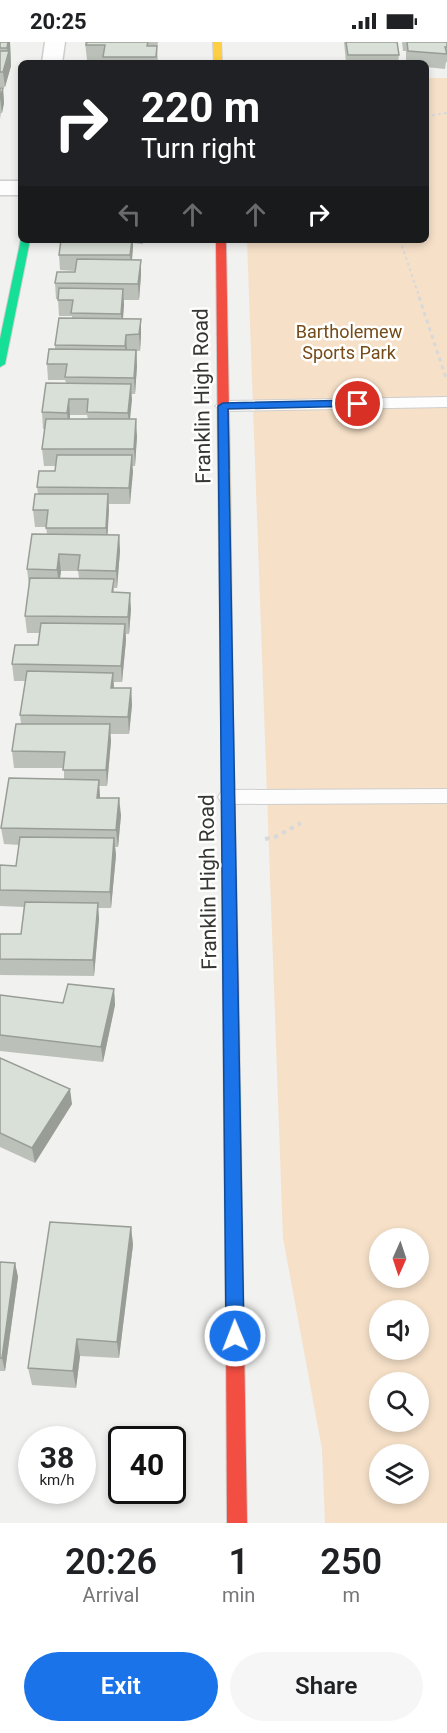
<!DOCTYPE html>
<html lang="en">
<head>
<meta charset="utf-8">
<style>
  :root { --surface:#fff; --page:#f6f6f6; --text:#202124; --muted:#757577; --accent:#1a73e8 }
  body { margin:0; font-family:Roboto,sans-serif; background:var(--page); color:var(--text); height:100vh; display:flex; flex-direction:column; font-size:22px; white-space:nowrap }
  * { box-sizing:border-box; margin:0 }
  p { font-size:20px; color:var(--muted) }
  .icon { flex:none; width:33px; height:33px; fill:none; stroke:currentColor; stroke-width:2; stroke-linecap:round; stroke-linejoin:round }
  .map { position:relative; height:1481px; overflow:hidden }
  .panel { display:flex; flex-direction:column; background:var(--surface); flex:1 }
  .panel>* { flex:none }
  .hud { position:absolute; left:18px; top:18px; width:411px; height:183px; border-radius:9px; box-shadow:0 3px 9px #0003; background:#202124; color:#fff; overflow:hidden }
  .needle { width:39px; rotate:183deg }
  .buttons { position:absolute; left:369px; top:1186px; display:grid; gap:12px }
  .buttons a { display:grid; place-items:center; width:60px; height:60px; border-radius:50%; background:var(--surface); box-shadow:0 3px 9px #0003; font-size:30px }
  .speed { position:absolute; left:18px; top:1384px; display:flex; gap:12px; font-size:30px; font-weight:700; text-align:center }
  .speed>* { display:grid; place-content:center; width:78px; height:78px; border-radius:50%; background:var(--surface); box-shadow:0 3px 9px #0003; line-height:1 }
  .speed small { font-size:15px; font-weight:400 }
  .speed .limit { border:3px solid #111; border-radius:9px; background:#fff; color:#111 }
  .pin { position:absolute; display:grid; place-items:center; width:51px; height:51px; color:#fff; margin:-26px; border:3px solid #fff; border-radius:50%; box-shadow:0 2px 6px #0007 }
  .me { position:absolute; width:66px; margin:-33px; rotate:359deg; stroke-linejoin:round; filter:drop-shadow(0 0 4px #0008) }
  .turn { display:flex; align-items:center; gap:21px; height:126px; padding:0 24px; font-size:27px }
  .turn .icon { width:78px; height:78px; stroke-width:2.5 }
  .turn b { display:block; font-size:42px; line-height:51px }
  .lanes { display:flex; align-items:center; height:57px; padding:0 24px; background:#0003; justify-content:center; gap:30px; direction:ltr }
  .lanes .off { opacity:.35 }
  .eta { display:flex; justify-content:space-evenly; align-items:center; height:102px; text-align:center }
  .eta b { font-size:36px; font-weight:600; line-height:42px }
  .primary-button { display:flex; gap:12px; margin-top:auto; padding:12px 24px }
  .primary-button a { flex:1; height:69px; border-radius:36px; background:var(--accent); color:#fff; font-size:24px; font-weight:600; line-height:69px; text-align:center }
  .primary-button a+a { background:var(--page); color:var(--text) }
  .status { display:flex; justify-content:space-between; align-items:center; height:42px; padding:0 30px; background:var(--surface); direction:ltr }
  .status svg { height:16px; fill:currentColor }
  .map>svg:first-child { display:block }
  .green { fill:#f6e0c8; fill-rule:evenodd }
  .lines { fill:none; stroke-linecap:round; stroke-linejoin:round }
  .lane-casing { stroke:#cececd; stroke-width:2 }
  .street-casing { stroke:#cececd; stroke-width:3 }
  .fast-casing { stroke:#cececd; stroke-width:2 }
  .slow-casing { stroke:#cececd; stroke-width:2 }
  .jam-casing { stroke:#cececd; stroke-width:2 }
  .path-far2 { stroke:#d8d9d8; stroke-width:2; stroke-dasharray:3 3; stroke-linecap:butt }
  .path-far1 { stroke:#d8d9d8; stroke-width:3; stroke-dasharray:4 4; stroke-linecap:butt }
  .path { stroke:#d8d9d8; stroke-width:4; stroke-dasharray:4.5 4.5; stroke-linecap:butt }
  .lane { fill:#fdfdfd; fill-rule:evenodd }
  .street { fill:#fdfdfd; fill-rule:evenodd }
  .fast { fill:#16e098; fill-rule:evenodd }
  .slow { fill:#ffcf43; fill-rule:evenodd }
  .jam { fill:#f24e42; fill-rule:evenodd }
  .wall { fill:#bbc1b9; fill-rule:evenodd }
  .shaded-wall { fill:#989d96 }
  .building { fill:#d9e0d7; stroke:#989d96; stroke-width:1.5 }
  .route { fill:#1a73e8; stroke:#114b97; stroke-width:1.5 }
  .labels { text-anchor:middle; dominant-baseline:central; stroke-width:5; stroke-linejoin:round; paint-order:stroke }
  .far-park-label { font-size:18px; fill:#744b19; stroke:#fffffe }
  .street-label { font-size:21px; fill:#353534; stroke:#fffffe }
</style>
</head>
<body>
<div class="status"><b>20:25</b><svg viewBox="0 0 49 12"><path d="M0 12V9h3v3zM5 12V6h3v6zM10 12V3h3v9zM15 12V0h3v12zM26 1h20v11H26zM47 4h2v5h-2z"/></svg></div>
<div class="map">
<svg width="447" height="1481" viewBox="0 0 447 1481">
  <rect width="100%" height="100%" fill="#f1f1f0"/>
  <path class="green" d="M426,36H447V1481H325L322,1407L283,1196L247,198H426ZM380,1197H418V1236H380ZM380,1269H418V1308H380ZM380,1341H418V1380H380ZM380,1413H418V1452H380Z"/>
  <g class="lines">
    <g class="lane-casing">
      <g id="lane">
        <polygon points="447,355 447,365 223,369 215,364 223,359"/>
        <polygon points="447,747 447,761 228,762 221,760 218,755 221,750 228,748"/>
      </g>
    </g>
    <g class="street-casing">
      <g id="street">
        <polygon points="45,0 65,0 62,21 42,21"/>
        <rect x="0" y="139" width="21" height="14"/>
      </g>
    </g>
    <g class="fast-casing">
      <g id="fast">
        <polygon points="21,197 30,198 5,322 0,325 0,297"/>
        <polygon points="231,968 236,969 239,974 244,1296 241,1302 235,1305 229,1302 226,1296 223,974 226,969"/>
      </g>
    </g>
    <g class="slow-casing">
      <g id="slow">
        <polygon points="213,0 221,0 222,21 214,21"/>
        <polygon points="224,424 230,427 233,674 227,679 221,674 218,427"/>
      </g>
    </g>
    <g class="jam-casing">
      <g id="jam">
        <polygon points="216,198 226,198 230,427 224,430 218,427"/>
        <polygon points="227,669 233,674 239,974 236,979 231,980 226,979 223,974 221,674"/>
        <polygon points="235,1287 241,1290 244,1296 247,1481 227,1481 226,1296 229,1290"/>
      </g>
    </g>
    <g class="path-far2">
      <polyline points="426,74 447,71"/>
      <polyline points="400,198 420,257"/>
    </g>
    <polyline class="path-far1" points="419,255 446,336"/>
    <polyline class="path" points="265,797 275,795 301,781"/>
    <use href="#lane" class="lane"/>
    <use href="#street" class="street"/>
    <use href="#fast" class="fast"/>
    <use href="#slow" class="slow"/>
    <use href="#jam" class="jam"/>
  </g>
  <g class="wall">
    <polygon points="0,0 10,0 11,24 5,45 0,45"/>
    <polygon points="85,0 158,0 157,6 158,20 104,20 104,18 87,18"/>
    <polygon points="344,0 397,0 399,13 398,21 346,21"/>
    <polygon points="402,0 447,0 447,20 446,20 445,27 426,25 426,21 406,21 406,9 403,9"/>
    <polygon points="0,46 3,46 4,61 2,71 1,71 0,77"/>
    <path d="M61,198H143V202L133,201L132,218L141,233L139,258H124L123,277H141V293L140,309H137V324L135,352H131L130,377L137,394L135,424H132L130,462H109L107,493H119L120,509L117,546H114V550L131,567L129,592H126V598L122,640H114V646H131L132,663L129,692H110L111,699L107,744H99L100,756L121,773L118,805H115L116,813L111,866H98L99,877L94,934L0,933V892H21L24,865L0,864V823L16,824L19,803L4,802L1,786L64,737V726H14L12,709L21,682L20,673L25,639H14L12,622L38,603L40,591H27L25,574L29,544L27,527L47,492L46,485H35L33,468L38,452L37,445L55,429L56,424H44L42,407L45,387H43L42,370L66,341L65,338H48L47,322L55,308V303L72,276V274H59L58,257H56L55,241L75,230V229L60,228L59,213ZM70,373H87L88,377H70ZM61,529H78L79,536H60Z"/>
    <polygon points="114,947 115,963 103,1020 0,1009 0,953 63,961"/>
    <polygon points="0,1016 72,1062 35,1121 0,1105"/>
    <polygon points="131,1185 133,1203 119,1316 80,1314 76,1346 32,1343 28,1326"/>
    <polygon points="0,1220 15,1221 18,1235 5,1329 0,1329"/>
  </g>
  <g class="shaded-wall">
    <polygon points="8,0 10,0 11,24 5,45 3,30 8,15 7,6"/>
    <polygon points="3,46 4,61 2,71 0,56"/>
    <polygon points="132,198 133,198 133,205 131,229 130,213"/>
    <polygon points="141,218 141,233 139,258 138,242"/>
    <polygon points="123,247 124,263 122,288 121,272"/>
    <polygon points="141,277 141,293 140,309 139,292"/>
    <polygon points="126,293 127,309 126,320 125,304"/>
    <polygon points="136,308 137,324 135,352 134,336"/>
    <polygon points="131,342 132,358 129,387 128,371"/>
    <polygon points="69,357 70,373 69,387 67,371"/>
    <polygon points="136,377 137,394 135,424 134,407"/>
    <polygon points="132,413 133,430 130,462 129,446"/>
    <polygon points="108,452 109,468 107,503 106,486"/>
    <polygon points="119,493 120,509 117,546 116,529"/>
    <polygon points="59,512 61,529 59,544 57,528"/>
    <polygon points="130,551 131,567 129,592 128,575"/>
    <polygon points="125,582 126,598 122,640 121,624"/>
    <polygon points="113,631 114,648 111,646"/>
    <polygon points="131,646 132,663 129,692 128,675"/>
    <polygon points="110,682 111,699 107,744 106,728"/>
    <polygon points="99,738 100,755 98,772 97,756"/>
    <polygon points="119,756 121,773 118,805 116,788"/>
    <polygon points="114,796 116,813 111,866 110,850"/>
    <polygon points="98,861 99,877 94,934 93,918"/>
    <polygon points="114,947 115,963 103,1020 101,1005"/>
    <polygon points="70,1047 72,1062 35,1121 32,1106"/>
    <polygon points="131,1185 133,1203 119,1316 117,1300"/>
    <polygon points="15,1221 18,1235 5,1329 2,1316"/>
    <polygon points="77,1297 80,1314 76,1346 73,1329"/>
  </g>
  <g class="building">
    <polygon points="0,0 8,0 7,6 0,6"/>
    <polygon points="87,0 148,0 147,4 157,4 156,15 103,15 105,3 86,3"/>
    <polygon points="346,0 397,0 399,13 348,13"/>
    <polygon points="407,0 447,0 447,5 445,5 447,12 408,9"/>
    <polygon points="0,9 9,9 3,30 0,30"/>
    <rect x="85" y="20" width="73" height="1"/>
    <polygon points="0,46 3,46 0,56"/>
    <polygon points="61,198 84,198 83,200 100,200 100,198 132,198 130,213 59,213"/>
    <polygon points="77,217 141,218 138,242 55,241 57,230 75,230"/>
    <polygon points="59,246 123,247 121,272 71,271 73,258 58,258"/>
    <polygon points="59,276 141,277 139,292 126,293 125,304 55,303"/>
    <polygon points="49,307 136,308 134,336 65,335 67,322 47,322"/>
    <polygon points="46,341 131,342 128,371 87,370 88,357 69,357 67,371 42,370"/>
    <polygon points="46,377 136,377 134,407 42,407"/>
    <polygon points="57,413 132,413 129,446 37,445 39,429 55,429"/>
    <polygon points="35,452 108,452 106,486 46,486 48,468 33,468"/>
    <polygon points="32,492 119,493 116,529 78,528 80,513 59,512 57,528 27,527"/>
    <polygon points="30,536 114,537 112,550 130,551 128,575 25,574"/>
    <polygon points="41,581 125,582 121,624 12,622 15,603 38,603"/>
    <polygon points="27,629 113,631 111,646 131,646 128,675 20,673"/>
    <polygon points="16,682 110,682 106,728 63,728 65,710 12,709"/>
    <polygon points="9,736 99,738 97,756 119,756 116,788 1,786"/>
    <polygon points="20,795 114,796 110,850 0,848 0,823 16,824"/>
    <polygon points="25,860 98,861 93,918 0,917 0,892 21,892"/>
    <polygon points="68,942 114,947 101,1005 0,993 0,953 63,961"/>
    <polygon points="0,1016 70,1047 32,1106 0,1091"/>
    <polygon points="50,1180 131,1185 117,1300 77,1297 73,1329 28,1326"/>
    <polygon points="0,1220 15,1221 2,1316 0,1316"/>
  </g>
  <polygon class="route" points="358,358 362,359 362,364 228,367 244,1294 241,1300 235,1303 228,1300 226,1294 218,364 223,361"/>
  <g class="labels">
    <g class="far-park-label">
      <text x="349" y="289">Bartholemew<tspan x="349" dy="21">Sports Park</tspan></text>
    </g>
    <g class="street-label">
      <text transform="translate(202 354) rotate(-91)">Franklin High Road</text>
      <text transform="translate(208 840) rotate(-91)">Franklin High Road</text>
    </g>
  </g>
</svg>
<div class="buttons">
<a><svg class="needle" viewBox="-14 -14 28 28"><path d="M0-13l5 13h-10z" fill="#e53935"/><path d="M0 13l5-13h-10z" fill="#757577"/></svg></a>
<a><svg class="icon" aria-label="sound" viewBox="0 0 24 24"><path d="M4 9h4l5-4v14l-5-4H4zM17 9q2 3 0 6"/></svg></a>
<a><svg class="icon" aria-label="search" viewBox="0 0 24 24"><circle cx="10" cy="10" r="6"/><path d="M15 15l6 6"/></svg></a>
<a><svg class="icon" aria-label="layers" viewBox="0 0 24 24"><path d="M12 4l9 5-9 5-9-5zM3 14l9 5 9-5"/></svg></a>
</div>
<div class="speed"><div>38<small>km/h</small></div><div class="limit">40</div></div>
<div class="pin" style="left:358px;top:362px;background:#d93025"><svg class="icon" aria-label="arrive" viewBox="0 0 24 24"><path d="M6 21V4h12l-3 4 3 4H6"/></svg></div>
<svg class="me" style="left:235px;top:1294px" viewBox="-20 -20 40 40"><circle r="17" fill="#1a73e8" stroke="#fff" stroke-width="3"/><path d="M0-11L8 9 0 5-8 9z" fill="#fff"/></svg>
<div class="hud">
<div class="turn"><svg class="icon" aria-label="right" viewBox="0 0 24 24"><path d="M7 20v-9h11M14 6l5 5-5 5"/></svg><div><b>220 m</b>Turn right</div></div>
<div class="lanes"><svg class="icon off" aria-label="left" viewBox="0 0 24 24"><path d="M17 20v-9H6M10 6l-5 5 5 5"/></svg><svg class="icon off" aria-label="ahead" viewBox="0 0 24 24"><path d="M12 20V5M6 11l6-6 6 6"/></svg><svg class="icon off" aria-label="ahead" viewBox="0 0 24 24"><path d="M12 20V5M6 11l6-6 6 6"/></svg><svg class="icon" aria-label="right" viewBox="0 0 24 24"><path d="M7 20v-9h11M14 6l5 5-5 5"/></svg></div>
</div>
</div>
<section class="panel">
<div class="eta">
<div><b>20:26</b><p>Arrival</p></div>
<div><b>1</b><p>min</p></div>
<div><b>250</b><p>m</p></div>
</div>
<div class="primary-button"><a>Exit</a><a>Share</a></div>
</section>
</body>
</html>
